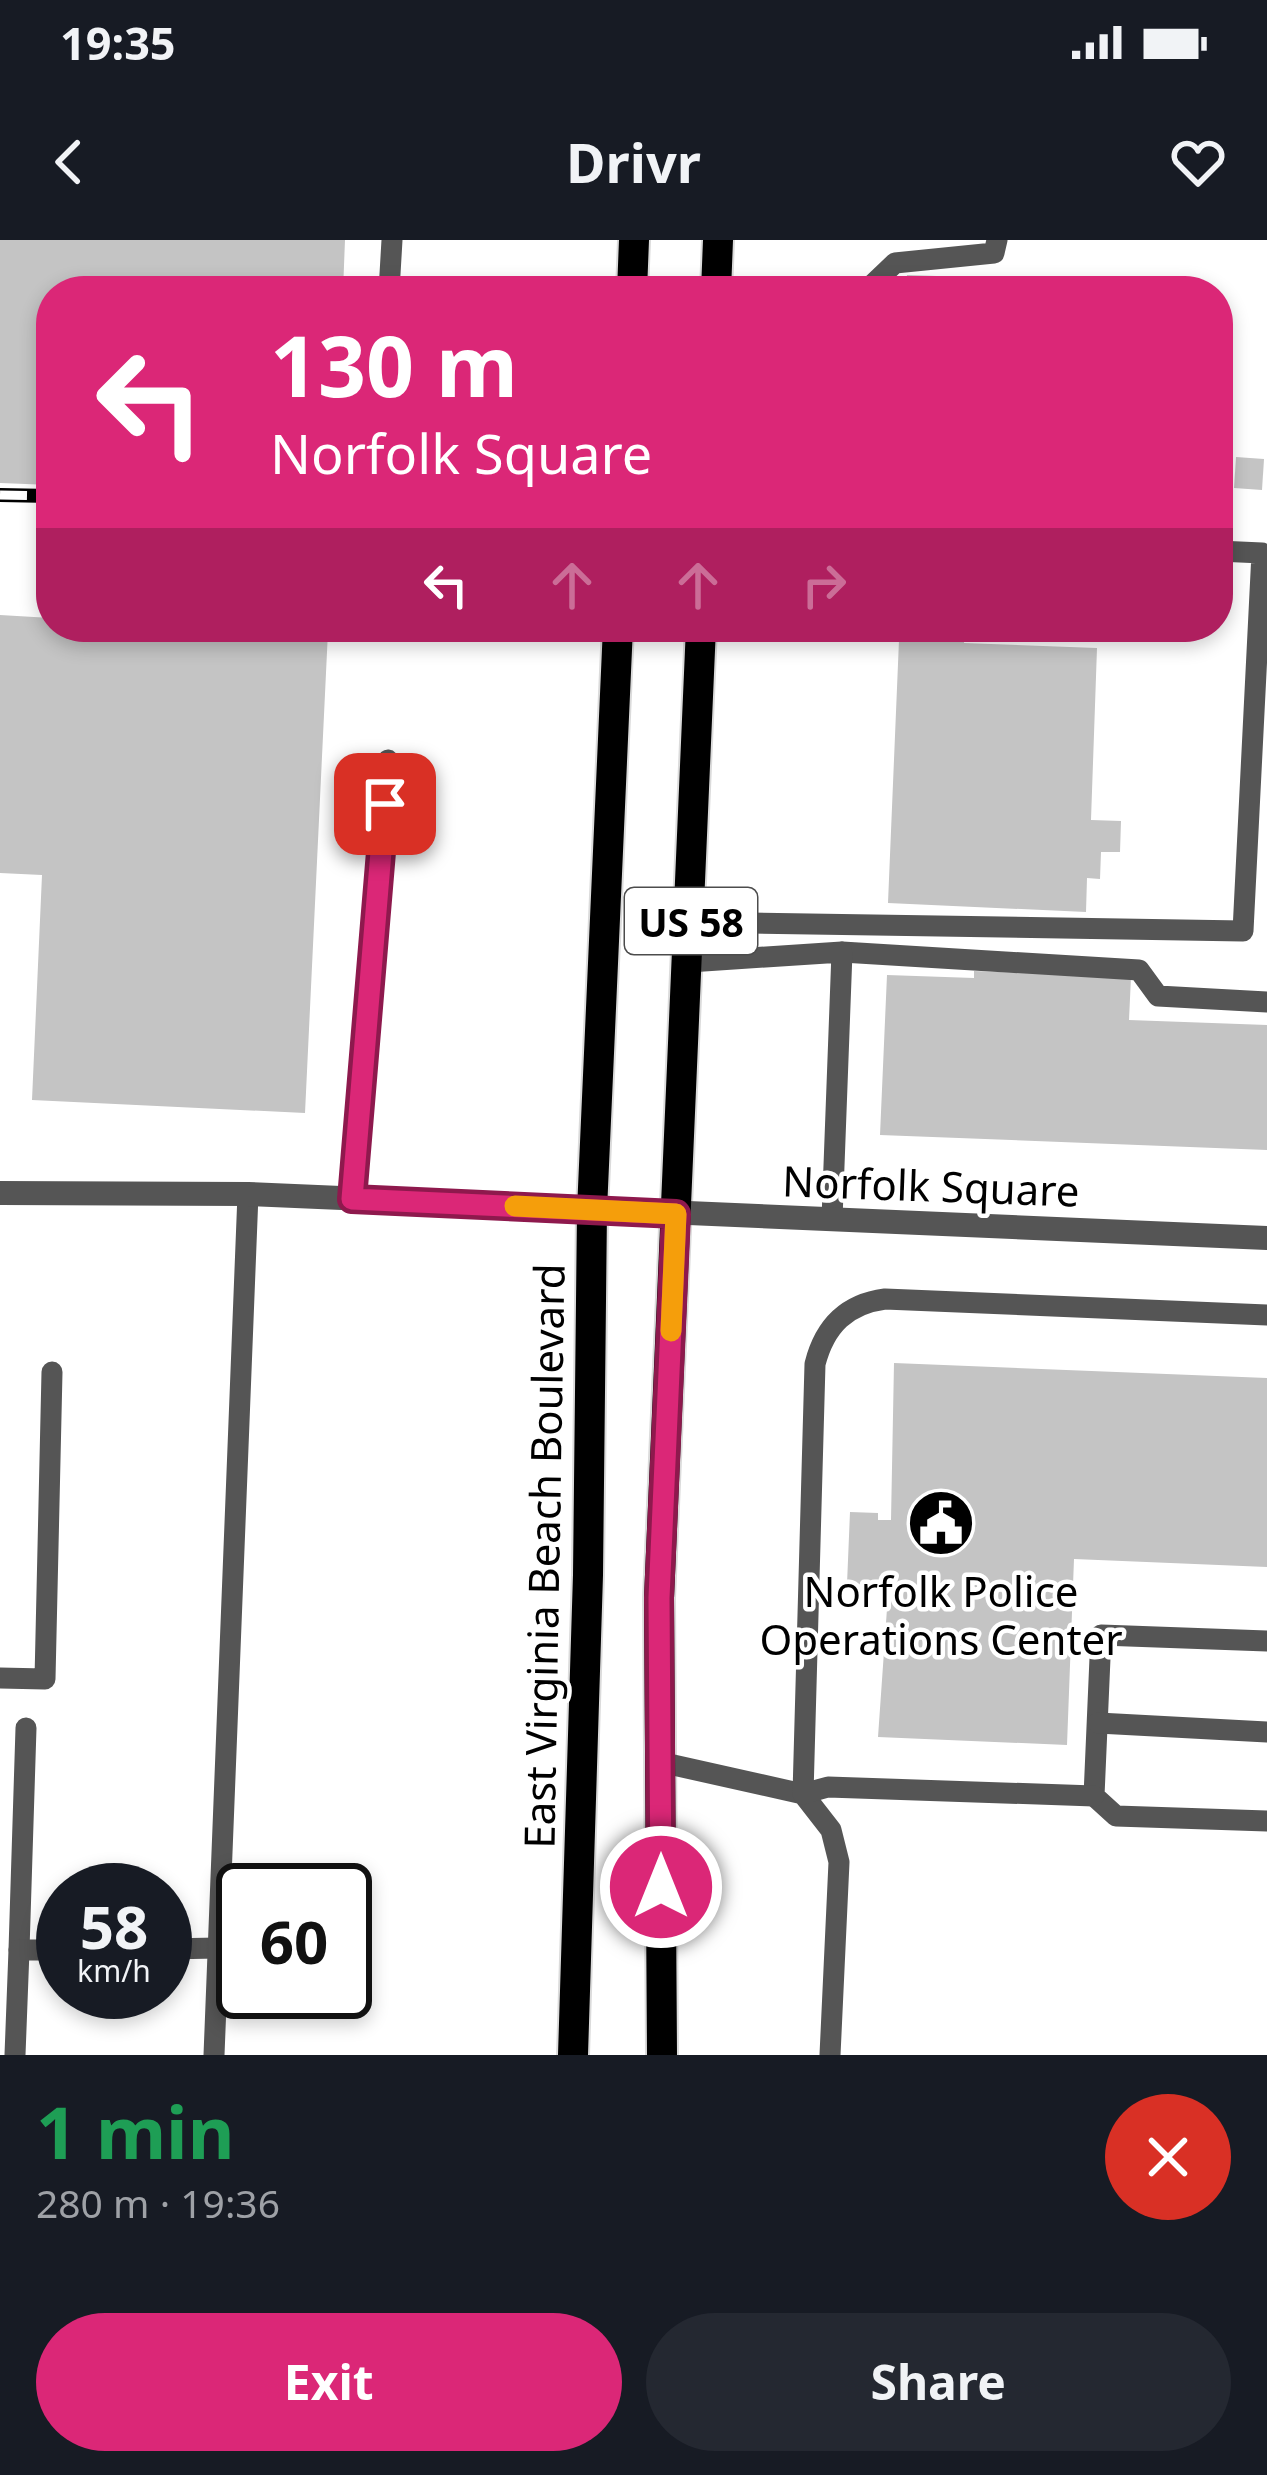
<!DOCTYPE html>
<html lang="en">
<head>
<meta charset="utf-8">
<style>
  :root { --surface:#171b24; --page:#242831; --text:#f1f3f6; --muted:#9ea1a6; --accent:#db2777 }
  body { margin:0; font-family:"Noto Sans",sans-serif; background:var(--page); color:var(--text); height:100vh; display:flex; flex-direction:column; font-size:45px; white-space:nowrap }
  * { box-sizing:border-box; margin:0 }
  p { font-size:39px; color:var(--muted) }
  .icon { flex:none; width:66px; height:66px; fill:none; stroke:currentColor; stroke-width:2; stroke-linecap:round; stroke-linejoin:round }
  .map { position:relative; height:1815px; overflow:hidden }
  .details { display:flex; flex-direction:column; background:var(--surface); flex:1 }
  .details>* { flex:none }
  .banner { position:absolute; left:36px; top:36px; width:1197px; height:366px; border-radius:48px; box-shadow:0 6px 18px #0003; background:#db2777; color:#fff; overflow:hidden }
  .speed { position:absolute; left:36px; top:1623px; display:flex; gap:24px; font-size:60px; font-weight:700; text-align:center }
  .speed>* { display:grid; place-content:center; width:156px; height:156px; border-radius:50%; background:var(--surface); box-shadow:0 6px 18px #0003; line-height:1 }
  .speed small { font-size:30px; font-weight:400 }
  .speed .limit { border:6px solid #111; border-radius:18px; background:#fff; color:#111 }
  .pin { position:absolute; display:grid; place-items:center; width:102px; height:102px; color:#fff; margin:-51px; border-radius:24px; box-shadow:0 6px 18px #0006 }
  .me { position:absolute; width:132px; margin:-66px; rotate:0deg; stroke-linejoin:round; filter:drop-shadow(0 0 9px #0008) }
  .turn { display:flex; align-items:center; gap:42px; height:252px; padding:0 36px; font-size:54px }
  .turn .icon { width:156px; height:156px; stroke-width:2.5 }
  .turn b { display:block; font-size:84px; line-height:102px }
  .lanes { display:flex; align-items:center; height:114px; padding:0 36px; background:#0003; justify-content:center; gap:60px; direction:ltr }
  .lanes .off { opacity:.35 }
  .round { display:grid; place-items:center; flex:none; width:126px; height:126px; border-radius:63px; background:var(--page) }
  .headline { display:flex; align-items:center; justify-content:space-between; height:204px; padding:0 36px }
  h1 { font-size:72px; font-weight:700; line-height:90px; color:#1e9e55 }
  .action { display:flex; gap:24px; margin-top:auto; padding:24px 36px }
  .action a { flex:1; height:138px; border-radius:72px; background:var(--accent); color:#fff; font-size:48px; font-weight:700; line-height:138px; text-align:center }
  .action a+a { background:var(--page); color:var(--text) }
  .status { display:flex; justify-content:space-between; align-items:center; height:84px; padding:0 60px; background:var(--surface); direction:ltr }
  .status svg { height:33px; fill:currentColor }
  header { display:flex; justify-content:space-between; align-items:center; height:156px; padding:0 36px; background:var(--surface); font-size:54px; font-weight:700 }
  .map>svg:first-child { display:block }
  .building { fill:#c4c4c4 }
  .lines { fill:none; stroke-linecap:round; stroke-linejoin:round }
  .primary-casing { stroke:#dbdbdb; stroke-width:34 }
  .lane { stroke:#555; stroke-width:21 }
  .street { stroke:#555; stroke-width:24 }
  .primary { stroke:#000; stroke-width:30 }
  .rail-casing { stroke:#000; stroke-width:14 }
  .rail { stroke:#fff; stroke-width:9; stroke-dasharray:27; stroke-linecap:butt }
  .route-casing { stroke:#8e194d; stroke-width:30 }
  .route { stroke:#db2777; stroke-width:21 }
  .slow { stroke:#f59e0b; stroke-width:21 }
  .labels { text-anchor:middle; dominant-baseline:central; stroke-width:9; stroke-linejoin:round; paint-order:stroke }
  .shield { fill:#fff; stroke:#4c4c4c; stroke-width:3 }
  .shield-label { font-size:39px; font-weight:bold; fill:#000 }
  .street-label { font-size:42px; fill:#000; stroke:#fff }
  .poi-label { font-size:42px; fill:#000; stroke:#fff }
</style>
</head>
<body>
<div class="status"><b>19:35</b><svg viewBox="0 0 49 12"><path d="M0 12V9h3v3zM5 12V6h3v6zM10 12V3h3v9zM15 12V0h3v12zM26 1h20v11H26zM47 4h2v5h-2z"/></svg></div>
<header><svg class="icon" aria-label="back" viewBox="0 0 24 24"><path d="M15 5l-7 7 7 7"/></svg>Drivr<svg class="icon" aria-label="heart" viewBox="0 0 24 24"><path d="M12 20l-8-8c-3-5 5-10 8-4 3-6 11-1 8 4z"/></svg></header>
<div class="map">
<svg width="1267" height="1815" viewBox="0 0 1267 1815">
  <rect width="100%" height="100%" fill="#fff"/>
  <g class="building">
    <polygon points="0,0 345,0 343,51 51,51 51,245 0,243"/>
    <polygon points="907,35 1024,39 1025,46 1053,47 1053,51 914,51 914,43 906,42"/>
    <polygon points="1236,217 1264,219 1262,250 1234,248"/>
    <polygon points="0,375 51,378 51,387 328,391 305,873 32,860 42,635 0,633"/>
    <polygon points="934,387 965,387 964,403 1097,408 1091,580 1121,581 1120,612 1101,612 1100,639 1087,638 1086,672 888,663 899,400 933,402"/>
    <polygon points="974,731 1131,737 1129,780 1267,785 1267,910 880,895 887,735 974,738"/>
    <polygon points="894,1123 1267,1138 1267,1327 1074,1319 1067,1505 878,1497 889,1340 876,1340 876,1345 847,1344 850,1272 878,1273 878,1280 891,1280"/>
  </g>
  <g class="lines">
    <g class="primary-casing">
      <g id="primary">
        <polyline points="632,51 634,0"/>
        <polyline points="716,51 718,0"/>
        <polyline points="573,1815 588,1335 592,970 618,387"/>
        <polyline points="662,1815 659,1358 701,387"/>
      </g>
    </g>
    <g class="lane">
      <polyline points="389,51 392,0"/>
      <polyline points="872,51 873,44 895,23 994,13 997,0"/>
      <polyline points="691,682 1243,691 1262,313 1218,311"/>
      <polyline points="842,712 1139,730 1158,756 1267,762"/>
      <polyline points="689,722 842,712 832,979"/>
      <polyline points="352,959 388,520"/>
      <polyline points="1267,1401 1101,1395 1094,1556 1116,1576 1267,1581"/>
      <polyline points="0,1438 45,1439 52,1132"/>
      <polyline points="1098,1483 1267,1492"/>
      <polyline points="660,1522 803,1554 831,1590 839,1622 830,1815"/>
      <path d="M1094,1556L828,1547L803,1554L815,1124C825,1085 847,1064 885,1059L1267,1075"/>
      <polyline points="165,1709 218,1708"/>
      <polyline points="19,1710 26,1488"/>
      <polyline points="15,1815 19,1710 63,1710"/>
      <polyline points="214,1815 248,954"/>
    </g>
    <polyline class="street" points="0,953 248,954 1267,998"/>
    <use href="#primary" class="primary"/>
    <g class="rail-casing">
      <polyline id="rail" points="0,255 51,256"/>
    </g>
    <use href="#rail" class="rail"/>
  </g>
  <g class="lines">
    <g class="route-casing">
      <polyline id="route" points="385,564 352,959 676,974 659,1358 661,1647"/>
    </g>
    <use href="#route" class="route"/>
    <polyline class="slow" points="515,966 676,974 671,1091"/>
  </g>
  <defs>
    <g id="civic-disc" transform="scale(3.45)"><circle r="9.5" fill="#000" stroke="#fff"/><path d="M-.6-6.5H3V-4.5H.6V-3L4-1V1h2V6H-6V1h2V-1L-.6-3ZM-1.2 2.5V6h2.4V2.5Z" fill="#fff"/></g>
  </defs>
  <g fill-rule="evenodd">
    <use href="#civic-disc" x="941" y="1283"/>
  </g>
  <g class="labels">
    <rect class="shield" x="625" y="648" width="132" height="66" rx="9"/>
    <g class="shield-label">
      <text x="691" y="681">US 58</text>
    </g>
    <g class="street-label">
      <text transform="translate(931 945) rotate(2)">Norfolk Square</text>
      <text transform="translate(543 1316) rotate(-89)">East Virginia Beach Boulevard</text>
    </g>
    <g class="poi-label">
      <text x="941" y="1350">Norfolk Police<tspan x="941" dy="48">Operations Center</tspan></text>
    </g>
  </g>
</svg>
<div class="speed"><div>58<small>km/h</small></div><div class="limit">60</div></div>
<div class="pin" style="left:385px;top:564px;background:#d93025"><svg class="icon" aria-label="arrive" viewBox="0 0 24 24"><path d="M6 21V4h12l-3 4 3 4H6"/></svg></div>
<svg class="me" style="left:661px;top:1647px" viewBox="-20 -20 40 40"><circle r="17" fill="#db2777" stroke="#fff" stroke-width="3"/><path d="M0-11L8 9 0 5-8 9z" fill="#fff"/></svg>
<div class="banner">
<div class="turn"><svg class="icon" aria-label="left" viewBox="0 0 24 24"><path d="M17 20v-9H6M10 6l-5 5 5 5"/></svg><div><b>130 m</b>Norfolk Square</div></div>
<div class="lanes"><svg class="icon" aria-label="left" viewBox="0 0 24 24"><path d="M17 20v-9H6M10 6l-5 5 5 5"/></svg><svg class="icon off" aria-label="ahead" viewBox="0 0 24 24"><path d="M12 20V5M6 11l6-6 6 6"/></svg><svg class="icon off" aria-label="ahead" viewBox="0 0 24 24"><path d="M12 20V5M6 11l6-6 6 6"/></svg><svg class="icon off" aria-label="right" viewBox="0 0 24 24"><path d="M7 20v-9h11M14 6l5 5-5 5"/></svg></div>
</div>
</div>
<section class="details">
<div class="headline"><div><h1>1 min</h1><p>280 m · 19:36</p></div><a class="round" style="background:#d93025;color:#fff"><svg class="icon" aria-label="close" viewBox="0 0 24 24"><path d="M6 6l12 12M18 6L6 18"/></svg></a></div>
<div class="action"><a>Exit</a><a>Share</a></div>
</section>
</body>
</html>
